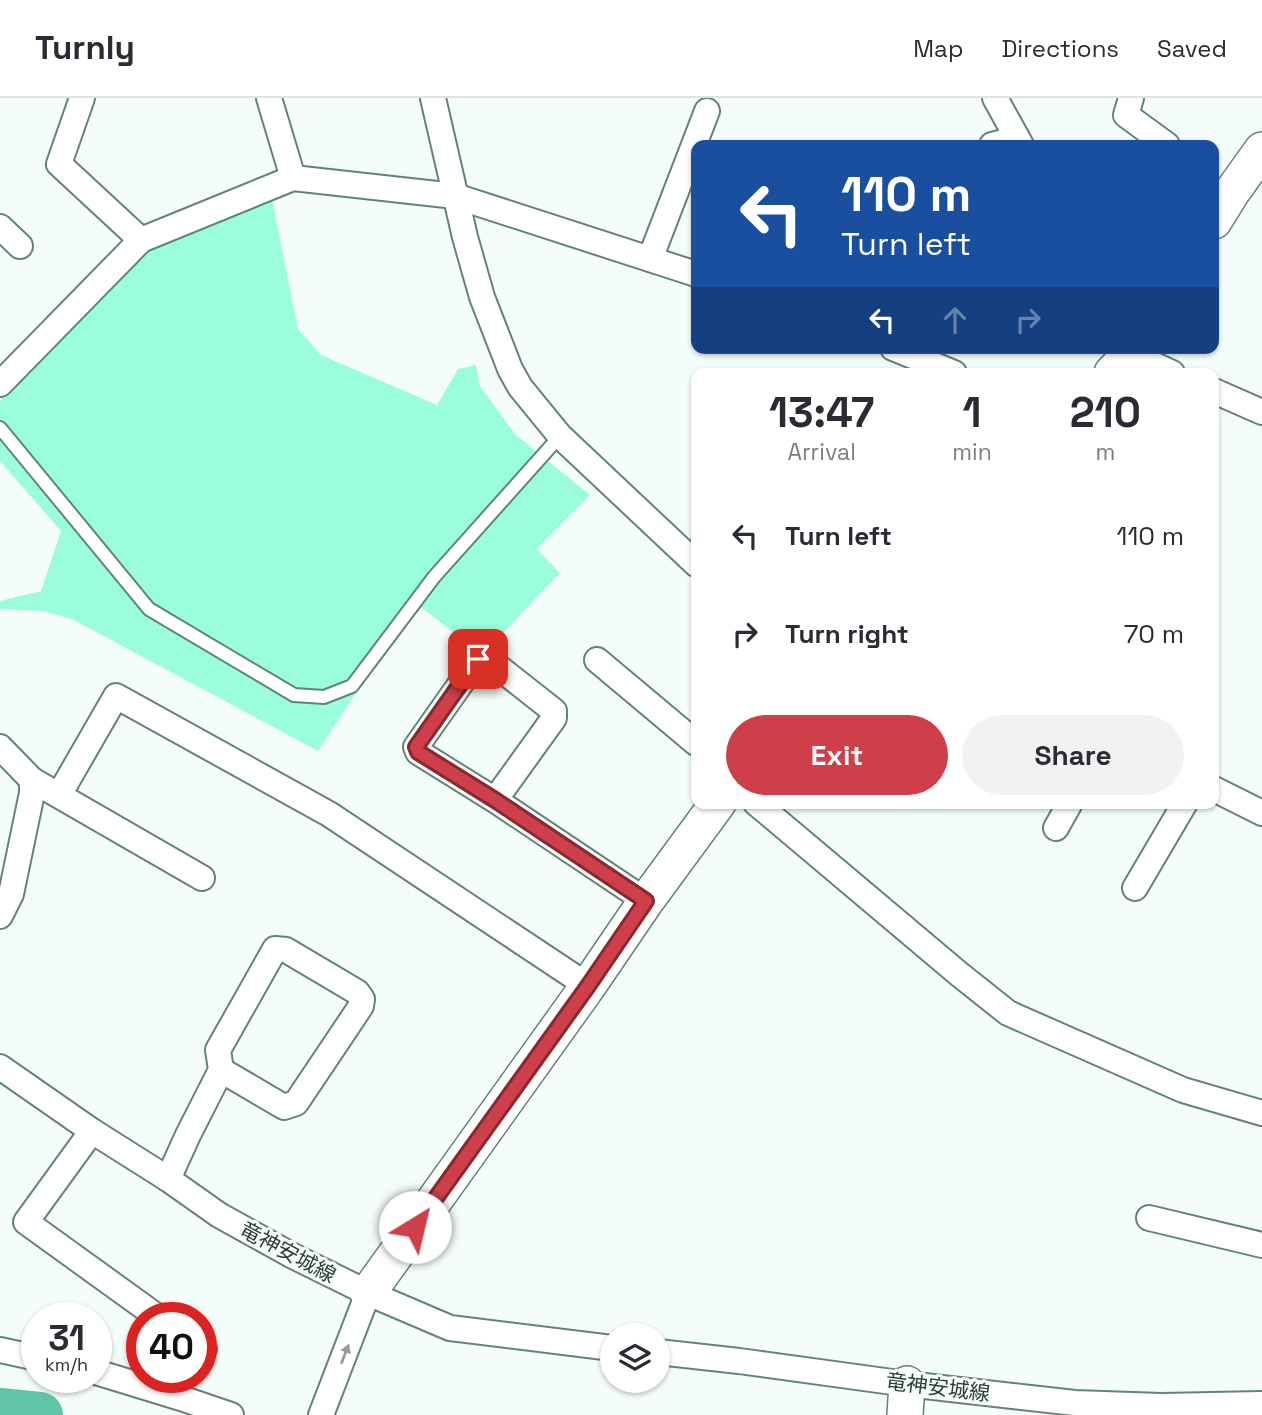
<!DOCTYPE html>
<html lang="en">
<head>
<meta charset="utf-8">
<style>
  :root { --surface:#fff; --page:#f2f2f3; --text:#2b2b33; --muted:#7c7c81; --line:#e1e1e2; --accent:#cf3f49 }
  body { margin:0; font-family:"Space Grotesk","Noto Sans JP",sans-serif; background:var(--page); color:var(--text); height:100vh; display:flex; flex-direction:column; font-size:26px; white-space:nowrap }
  * { box-sizing:border-box; margin:0 }
  p { font-size:23px; color:var(--muted) }
  .icon { flex:none; width:38px; height:38px; fill:none; stroke:currentColor; stroke-width:2; stroke-linecap:round; stroke-linejoin:round }
  .map { position:relative; flex:1; overflow:hidden }
  .details { position:absolute; left:691px; top:270px; width:528px; height:441px; display:flex; flex-direction:column; background:var(--surface); border-radius:14px; box-shadow:0 2px 5px #0004 }
  .details>* { flex:none }
  .guide { position:absolute; left:691px; top:42px; width:528px; height:214px; border-radius:14px; box-shadow:0 2px 5px #0004; background:#1a4fa0; color:#fff; overflow:hidden }
  .controls { position:absolute; left:600px; top:1225px; display:grid; gap:14px }
  .controls a { display:grid; place-items:center; width:70px; height:70px; border-radius:50%; background:var(--surface); box-shadow:0 2px 5px #0004; font-size:35px }
  .speed { position:absolute; left:21px; top:1204px; display:flex; gap:14px; font-size:35px; font-weight:700; text-align:center }
  .speed>* { display:grid; place-content:center; width:91px; height:91px; border-radius:50%; background:var(--surface); box-shadow:0 2px 5px #0004; line-height:1 }
  .speed small { font-size:18px; font-weight:400 }
  .speed .limit { border:10px solid #d22; background:#fff; color:#111 }
  .pin { position:absolute; display:grid; place-items:center; width:60px; height:60px; color:#fff; margin:-30px; border-radius:14px; box-shadow:0 4px 10px #0006 }
  .me { position:absolute; width:77px; margin:-38px; rotate:36deg; stroke-linejoin:round; filter:drop-shadow(0 0 5px #0008) }
  .turn { display:flex; align-items:center; gap:24px; height:147px; padding:0 35px; font-size:32px }
  .turn .icon { width:91px; height:91px; stroke-width:2.5 }
  .turn b { display:block; font-size:49px; line-height:60px }
  .lanes { display:flex; align-items:center; height:66px; padding:0 35px; background:#0003; justify-content:center; gap:35px; direction:ltr }
  .lanes .off { opacity:.35 }
  .eta { display:flex; justify-content:space-evenly; align-items:center; height:119px; text-align:center }
  .eta b { font-size:42px; font-weight:600; line-height:49px }
  .cta { display:flex; gap:14px; margin-top:auto; padding:14px 35px }
  .cta a { flex:1; height:80px; border-radius:42px; background:var(--accent); color:#fff; font-size:28px; font-weight:600; line-height:80px; text-align:center }
  .cta a+a { background:var(--page); color:var(--text) }
  ul { padding:0; list-style:none }
  li { display:flex; align-items:center; gap:21px; height:98px; padding:0 35px }
  li div { flex:1 }
  li b { display:block; font-size:26px }
  li em { font-style:normal }
  header { display:flex; align-items:center; gap:42px; box-sizing:border-box; height:98px; padding:0 35px; background:var(--surface); border-bottom:2px solid var(--line) }
  header strong { font-size:33px }
  nav { display:flex; gap:38px; margin-inline-start:auto; font-size:24px }
  .map>svg:first-child { display:block }
  .green { fill:#9afddd }
  .lines { fill:none; stroke-linecap:round; stroke-linejoin:round }
  .river { stroke:#60c5a7; stroke-width:46 }
  .lane-casing { stroke:#608578; stroke-width:16 }
  .street-casing { stroke:#608578; stroke-width:28 }
  .secondary-casing { stroke:#608578; stroke-width:38 }
  .lane { stroke:#fff; stroke-width:12 }
  .street { stroke:#fff; stroke-width:24 }
  .secondary { stroke:#fff; stroke-width:35 }
  .oneway { fill:#969e9b }
  .route-casing { stroke:#87292f; stroke-width:18 }
  .route { stroke:#cf3f49; stroke-width:12 }
  .labels { text-anchor:middle; dominant-baseline:central; stroke-width:6; stroke-linejoin:round; paint-order:stroke }
  .street-label { font-size:21px; fill:#2d3d37; stroke:#f5fdfa }
</style>
</head>
<body>
<header>
<strong>Turnly</strong>
<nav><a>Map</a><a>Directions</a><a>Saved</a></nav>
</header>
<div class="map">
<svg width="1262" height="1317" viewBox="0 0 1262 1317">
  <rect width="100%" height="100%" fill="#f5fdfa"/>
  <polygon class="green" points="272,101 298,231 321,257 437,307 458,271 476,267 480,288 515,336 590,397 537,451 560,475 483,556 415,505 318,653 72,521 43,513 0,511 0,503 41,493 61,433 0,363 0,303 130,152"/>
  <g class="lines">
    <polyline class="river" points="0,1313 40,1317"/>
    <g class="lane-casing">
      <polyline id="lane" points="0,330 149,511 294,597 324,599 352,588 434,479 560,338"/>
    </g>
    <g class="street-casing">
      <g id="street">
        <polyline points="269,0 293,80 455,98 696,176"/>
        <polyline points="433,0 465,139 482,199 510,271 520,289 560,338 696,466"/>
        <polyline points="995,0 1021,47"/>
        <polyline points="1131,0 1126,17 1167,47"/>
        <polyline points="992,47 1017,40"/>
        <polyline points="0,129 20,148"/>
        <polyline points="141,142 293,80"/>
        <polyline points="650,161 707,13"/>
        <polyline points="893,250 954,275"/>
        <polyline points="1136,250 1146,263 1172,275"/>
        <polyline points="0,286 141,142 59,66 82,0"/>
        <polyline points="1214,293 1262,314"/>
        <polyline points="597,562 696,645"/>
        <polyline points="0,649 32,682 32,695 11,796 0,818"/>
        <polyline points="32,682 202,780"/>
        <polyline points="1214,691 1262,715"/>
        <polyline points="59,697 116,598 329,716 588,888"/>
        <polyline points="495,702 554,620 554,613 488,561 478,561 416,649 418,654 495,702 646,803"/>
        <polyline points="756,705 959,876 1008,915 1183,992 1262,1015"/>
        <polyline points="1056,730 1070,705"/>
        <polyline points="1135,790 1185,705"/>
        <polyline points="0,969 92,1033 168,1081 219,1117 293,1158 368,1195 450,1230 612,1250"/>
        <polyline points="92,1033 26,1124 159,1220"/>
        <polyline points="168,1081 188,1037 221,972 218,952 275,851 286,852 357,894 362,901 361,908 296,1005 284,1009 221,972"/>
        <polyline points="1149,1120 1262,1147"/>
        <polyline points="201,1250 204,1251 201,1256"/>
        <polyline points="0,1252 37,1260"/>
        <polyline points="658,1254 739,1263 907,1286 1075,1305 1161,1308 1262,1306"/>
        <polyline points="96,1274 181,1300 231,1317"/>
        <polyline points="321,1317 368,1195"/>
      </g>
    </g>
    <g class="secondary-casing">
      <g id="secondary">
        <polyline points="1214,123 1232,94 1262,52"/>
        <polyline points="1112,275 1136,250"/>
        <polyline points="368,1195 588,888 646,803 718,705"/>
        <polyline points="905,1317 907,1286"/>
      </g>
    </g>
    <use href="#lane" class="lane"/>
    <use href="#street" class="street"/>
    <use href="#secondary" class="secondary"/>
  </g>
  <defs><path id="oneway-solid" d="M-6-.8H1V-3.2L6.5 0L1 3.2V.8H-6Z" transform="scale(1.75)"/></defs>
  <use class="oneway" href="#oneway-solid" transform="translate(345 1256) rotate(-69)"/>
  <g class="lines">
    <g class="route-casing">
      <polyline id="route" points="415,1129 588,888 646,803 495,702 418,654 416,649 478,561"/>
    </g>
    <use href="#route" class="route"/>
  </g>
  <g class="labels">
    <g class="street-label">
      <text transform="translate(288 1154) rotate(28)">竜神安城線</text>
      <text transform="translate(938 1289) rotate(7)">竜神安城線</text>
    </g>
  </g>
</svg>
<div class="controls">
<a><svg class="icon" aria-label="layers" viewBox="0 0 24 24"><path d="M12 4l9 5-9 5-9-5zM3 14l9 5 9-5"/></svg></a>
</div>
<div class="speed"><div>31<small>km/h</small></div><div class="limit">40</div></div>
<div class="pin" style="left:478px;top:561px;background:#d93025"><svg class="icon" aria-label="arrive" viewBox="0 0 24 24"><path d="M6 21V4h12l-3 4 3 4H6"/></svg></div>
<svg class="me" style="left:415px;top:1129px" viewBox="-20 -20 40 40"><circle r="19" fill="#fff"/><path d="M0-13L10 11 0 6-10 11z" fill="#cf3f49"/></svg>
<div class="guide">
<div class="turn"><svg class="icon" aria-label="left" viewBox="0 0 24 24"><path d="M17 20v-9H6M10 6l-5 5 5 5"/></svg><div><b>110 m</b>Turn left</div></div>
<div class="lanes"><svg class="icon" aria-label="left" viewBox="0 0 24 24"><path d="M17 20v-9H6M10 6l-5 5 5 5"/></svg><svg class="icon off" aria-label="ahead" viewBox="0 0 24 24"><path d="M12 20V5M6 11l6-6 6 6"/></svg><svg class="icon off" aria-label="right" viewBox="0 0 24 24"><path d="M7 20v-9h11M14 6l5 5-5 5"/></svg></div>
</div>
<section class="details">
<div class="eta">
<div><b>13:47</b><p>Arrival</p></div>
<div><b>1</b><p>min</p></div>
<div><b>210</b><p>m</p></div>
</div>
<ul>
<li><svg class="icon" aria-label="left" viewBox="0 0 24 24"><path d="M17 20v-9H6M10 6l-5 5 5 5"/></svg><div><b>Turn left</b></div><em>110 m</em></li>
<li><svg class="icon" aria-label="right" viewBox="0 0 24 24"><path d="M7 20v-9h11M14 6l5 5-5 5"/></svg><div><b>Turn right</b></div><em>70 m</em></li>
</ul>
<div class="cta"><a>Exit</a><a>Share</a></div>
</section>
</div>
</body>
</html>
